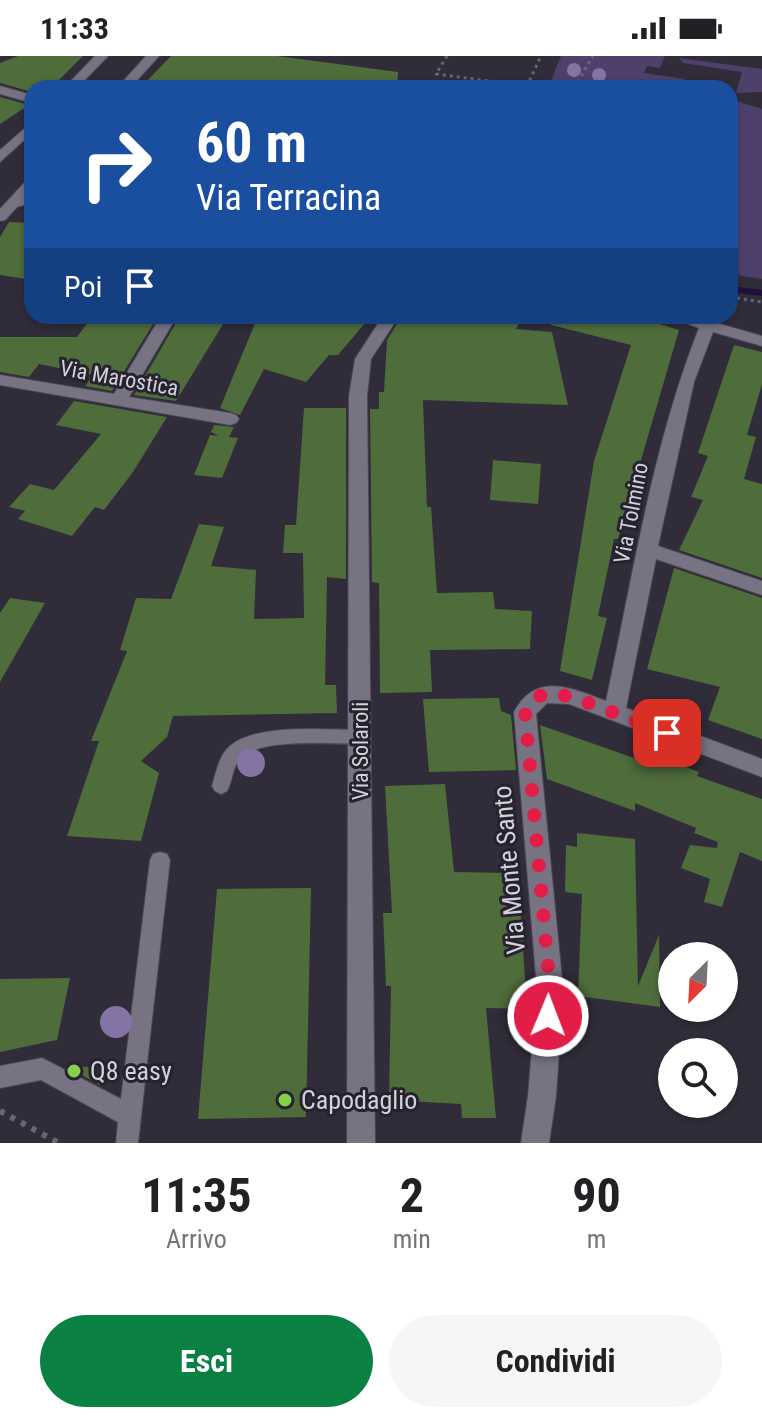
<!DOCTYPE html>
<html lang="it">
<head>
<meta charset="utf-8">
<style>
  :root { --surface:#fff; --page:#f6f6f6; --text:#202124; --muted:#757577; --accent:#0b8043 }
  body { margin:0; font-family:"Roboto Condensed",sans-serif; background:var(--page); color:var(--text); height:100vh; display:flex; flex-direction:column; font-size:30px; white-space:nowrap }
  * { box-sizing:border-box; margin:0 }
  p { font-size:26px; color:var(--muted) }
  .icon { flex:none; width:44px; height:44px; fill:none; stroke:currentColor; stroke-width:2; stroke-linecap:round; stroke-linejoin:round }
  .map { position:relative; height:1087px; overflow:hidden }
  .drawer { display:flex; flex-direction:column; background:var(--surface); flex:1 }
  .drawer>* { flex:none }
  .hud { position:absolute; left:24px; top:24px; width:714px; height:244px; border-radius:24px; box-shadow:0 2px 6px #0004; background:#1a4fa0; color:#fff; overflow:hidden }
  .needle { width:52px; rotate:204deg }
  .buttons { position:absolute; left:658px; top:886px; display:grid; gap:16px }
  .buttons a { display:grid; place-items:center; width:80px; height:80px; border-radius:50%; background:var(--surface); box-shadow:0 2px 6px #0004; font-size:40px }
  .pin { position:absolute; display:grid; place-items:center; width:68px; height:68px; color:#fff; margin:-34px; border-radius:16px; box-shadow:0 4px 12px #0006 }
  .me { position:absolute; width:88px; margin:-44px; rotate:1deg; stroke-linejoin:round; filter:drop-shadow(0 0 6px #0008) }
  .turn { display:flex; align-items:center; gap:28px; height:168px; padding:0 40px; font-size:36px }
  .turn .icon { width:104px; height:104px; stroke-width:2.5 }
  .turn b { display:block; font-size:56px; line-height:68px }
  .then { display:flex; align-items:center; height:76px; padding:0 40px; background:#0003; gap:16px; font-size:30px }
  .eta { display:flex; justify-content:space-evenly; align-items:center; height:136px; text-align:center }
  .eta b { font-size:48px; font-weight:700; line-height:56px }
  .primary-button { display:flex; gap:16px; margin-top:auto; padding:16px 40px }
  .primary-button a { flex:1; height:92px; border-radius:48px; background:var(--accent); color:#fff; font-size:32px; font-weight:700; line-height:92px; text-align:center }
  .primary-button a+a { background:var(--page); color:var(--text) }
  .status { display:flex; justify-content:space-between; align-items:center; height:56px; padding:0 40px; background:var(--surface); direction:ltr }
  .status svg { height:22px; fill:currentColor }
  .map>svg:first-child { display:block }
  .green { fill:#4f406b }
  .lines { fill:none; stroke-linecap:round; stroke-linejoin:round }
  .stream { stroke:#22103c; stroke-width:6 }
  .building { fill:#4f6c3b }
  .service-casing { stroke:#4c4954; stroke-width:2 }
  .minor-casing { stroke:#4c4954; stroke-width:2 }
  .tertiary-casing { stroke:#4c4954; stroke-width:2 }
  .path-far1 { stroke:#696571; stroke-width:3; stroke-dasharray:3 4; stroke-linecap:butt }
  .path { stroke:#696571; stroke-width:6; stroke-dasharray:5 7; stroke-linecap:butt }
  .service { fill:#787383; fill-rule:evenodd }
  .minor { fill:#787383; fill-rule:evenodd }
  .tertiary { fill:#787383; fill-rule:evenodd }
  .tree { fill:#8474a5 }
  .route { stroke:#e11d48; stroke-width:14; stroke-dasharray:0 25.2 }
  .poi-dot { fill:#85cf4c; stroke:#26222f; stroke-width:3 }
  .labels { text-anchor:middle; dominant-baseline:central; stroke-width:6; stroke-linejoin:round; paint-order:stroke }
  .street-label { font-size:22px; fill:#d3d1da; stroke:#26222f }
  .near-street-label { font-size:26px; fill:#d3d1da; stroke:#26222f }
  .near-poi-label { font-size:26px; fill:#d3d1da; stroke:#26222f; text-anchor:start }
</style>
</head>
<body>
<div class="status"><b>11:33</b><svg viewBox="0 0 49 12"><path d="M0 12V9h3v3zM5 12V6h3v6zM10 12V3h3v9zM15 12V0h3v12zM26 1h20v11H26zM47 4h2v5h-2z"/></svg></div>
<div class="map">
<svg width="762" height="1087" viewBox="0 0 762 1087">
  <rect width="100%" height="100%" fill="#302c39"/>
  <g class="green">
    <polygon points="561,0 665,0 660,12 647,10 644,17 685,23 682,32 548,32"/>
    <polygon points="679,2 762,13 762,36 736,37 742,16 683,7"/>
    <polygon points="733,44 762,53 762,223 730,218 730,53"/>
  </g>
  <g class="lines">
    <polyline class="stream" points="730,233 762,237"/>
  </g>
  <g class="building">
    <polygon points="18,0 83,0 51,32 32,32 32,36 0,27 0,7"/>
    <polygon points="171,0 277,0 398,16 397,32 140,32"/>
    <polygon points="0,41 29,49 0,68"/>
    <polygon points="9,166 32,167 32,224 0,219 0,181"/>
    <polygon points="93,260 158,260 112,335 85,330 93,319 39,308 29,321 0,316 0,281 77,281"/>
    <polygon points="180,260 228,260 176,345 134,339"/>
    <polygon points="258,260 371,260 338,299 329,299 306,326 264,313 240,359 220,352"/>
    <polygon points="402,260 523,260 516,273 552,276 568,349 423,344 427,451 431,451 437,537 493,536 495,553 532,555 530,593 430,594 432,636 380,637 379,527 372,526 370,353 379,353 379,336 384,336 387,284"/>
    <polygon points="552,260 633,260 679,274 618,483 614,483 598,560 607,562 592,624 560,615 594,405 631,289 551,269"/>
    <polygon points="734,289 762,296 762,328 747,379 756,381 744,423 762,428 762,522 679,494 703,444 691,441 708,400 698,397"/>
    <polygon points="74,345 167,361 133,416 104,454 95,451 72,480 18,463 25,455 9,451 30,428 54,434 101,378 56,369"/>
    <polygon points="304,352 346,352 346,523 327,521 325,629 336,629 337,657 173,660 167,681 141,705 159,717 141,785 67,780 99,685 91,685 127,595 120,594 136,542 171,543 199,468 224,471 211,510 256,514 254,563 304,562 303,497 283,497 285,469 296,469"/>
    <polygon points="214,369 234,371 229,381 238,382 222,422 194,419 210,379 219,380 211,376"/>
    <polygon points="493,404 541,408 538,448 490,444"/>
    <polygon points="674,512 762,542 762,683 708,664 720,631 647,613"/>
    <polygon points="10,542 45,547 0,626 0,557"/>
    <polygon points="499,642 501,655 511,659 516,714 429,716 423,643"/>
    <polygon points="540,669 634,702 638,693 699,716 697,720 762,743 762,805 740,796 722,851 704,846 710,823 681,812 690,789 717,792 718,786 694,777 696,772 635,747 635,755 547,723"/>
    <polygon points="445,728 454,816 518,817 527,953 486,952 496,1062 462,1062 461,1048 389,1044 391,930 386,930 383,857 392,857 385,730"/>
    <polygon points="577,777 635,783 638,930 659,879 660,951 578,940 582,838 565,836 566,789 577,791"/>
    <polygon points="311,832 306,1061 198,1063 217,833"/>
    <polygon points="70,922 57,984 0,996 0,923"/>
    <polygon points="65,1010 90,1011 99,1020 100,1029"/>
  </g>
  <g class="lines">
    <g class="service-casing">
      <g id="service">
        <path d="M360,674L366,676L369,681L366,686L360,688C332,688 263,682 242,701C232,709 233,725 227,735L221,738L215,735L212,730C216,717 219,699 230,690C257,667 326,674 360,674Z"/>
        <polygon points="160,796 167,798 170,804 138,1087 116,1087 118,1066 41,1024 0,1032 0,1010 42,1002 121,1043 150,804 153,798"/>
      </g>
    </g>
    <g class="minor-casing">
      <g id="minor">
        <polygon points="0,30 32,39 32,47 0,38"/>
        <polygon points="32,139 32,147 12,152 5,148"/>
        <polygon points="161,260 177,260 129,341 230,357 236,359 239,363 236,367 230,369 0,329 0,319 114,338"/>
        <polygon points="383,260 399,260 371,303 367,340 375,1087 347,1087 349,340 355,303"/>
        <path d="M667,260H692L762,280V290L713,276L694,326L658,490L762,525V539L656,503L626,652L762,703V721L569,648L547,647L536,658L563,933L556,1040L549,1087H521L528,1040L537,933L514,656C536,615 571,632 606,645C633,520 652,391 699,272Z"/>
      </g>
    </g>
    <g class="tertiary-casing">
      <g id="tertiary">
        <polygon points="95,0 108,0 77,32 64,32"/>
        <polygon points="146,0 159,0 130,32 117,32"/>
        <polygon points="32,66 32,77 0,106 0,94"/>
        <polygon points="32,123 32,135 5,164 0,165 0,153 27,124"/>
      </g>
    </g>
    <g class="path-far1">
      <polyline points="447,0 436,18 527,30 541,0"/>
      <polyline points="574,32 593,0"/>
      <polyline points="730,241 762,246"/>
    </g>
    <polyline class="path" points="0,1055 59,1087"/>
    <use href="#service" class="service"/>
    <use href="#minor" class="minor"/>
    <use href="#tertiary" class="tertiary"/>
  </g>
  <g class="tree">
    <circle cx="574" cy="14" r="7"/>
    <circle cx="599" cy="19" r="7"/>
    <circle cx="251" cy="707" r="14"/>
    <circle cx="116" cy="966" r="16"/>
  </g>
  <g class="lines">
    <polyline class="route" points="548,960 550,933 525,656 542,638 570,640 667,677"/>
  </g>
  <g class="poi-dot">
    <circle cx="74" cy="1015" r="8"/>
    <circle cx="285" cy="1044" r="8"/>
  </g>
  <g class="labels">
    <g class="street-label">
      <text transform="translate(119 322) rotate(10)">Via Marostica</text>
      <text transform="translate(631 457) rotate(-79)">Via Tolmino</text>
      <text transform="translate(360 695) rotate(-90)">Via Solaroli</text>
    </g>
    <g class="near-street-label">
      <text transform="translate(509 814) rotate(-95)">Via Monte Santo</text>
    </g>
    <g class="near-poi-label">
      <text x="90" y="1015">Q8 easy</text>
      <text x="301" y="1044">Capodaglio</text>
    </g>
  </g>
</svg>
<div class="buttons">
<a><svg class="needle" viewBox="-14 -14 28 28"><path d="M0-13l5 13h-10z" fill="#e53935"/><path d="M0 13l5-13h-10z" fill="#757577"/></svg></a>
<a><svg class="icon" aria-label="search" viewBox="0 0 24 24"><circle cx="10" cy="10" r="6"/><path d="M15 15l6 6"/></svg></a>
</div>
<div class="pin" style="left:667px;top:677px;background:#d93025"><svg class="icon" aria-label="arrive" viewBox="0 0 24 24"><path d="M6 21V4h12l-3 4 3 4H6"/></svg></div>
<svg class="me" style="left:548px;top:960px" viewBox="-20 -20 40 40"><circle r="17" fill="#e11d48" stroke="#fff" stroke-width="3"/><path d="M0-11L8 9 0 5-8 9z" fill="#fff"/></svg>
<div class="hud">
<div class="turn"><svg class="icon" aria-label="right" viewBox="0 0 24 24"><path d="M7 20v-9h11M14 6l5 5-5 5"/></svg><div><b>60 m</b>Via Terracina</div></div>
<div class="then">Poi<svg class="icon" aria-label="arrive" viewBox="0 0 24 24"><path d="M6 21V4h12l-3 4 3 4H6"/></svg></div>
</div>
</div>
<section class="drawer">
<div class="eta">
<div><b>11:35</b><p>Arrivo</p></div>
<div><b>2</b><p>min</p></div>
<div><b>90</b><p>m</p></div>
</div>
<div class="primary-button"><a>Esci</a><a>Condividi</a></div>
</section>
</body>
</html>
